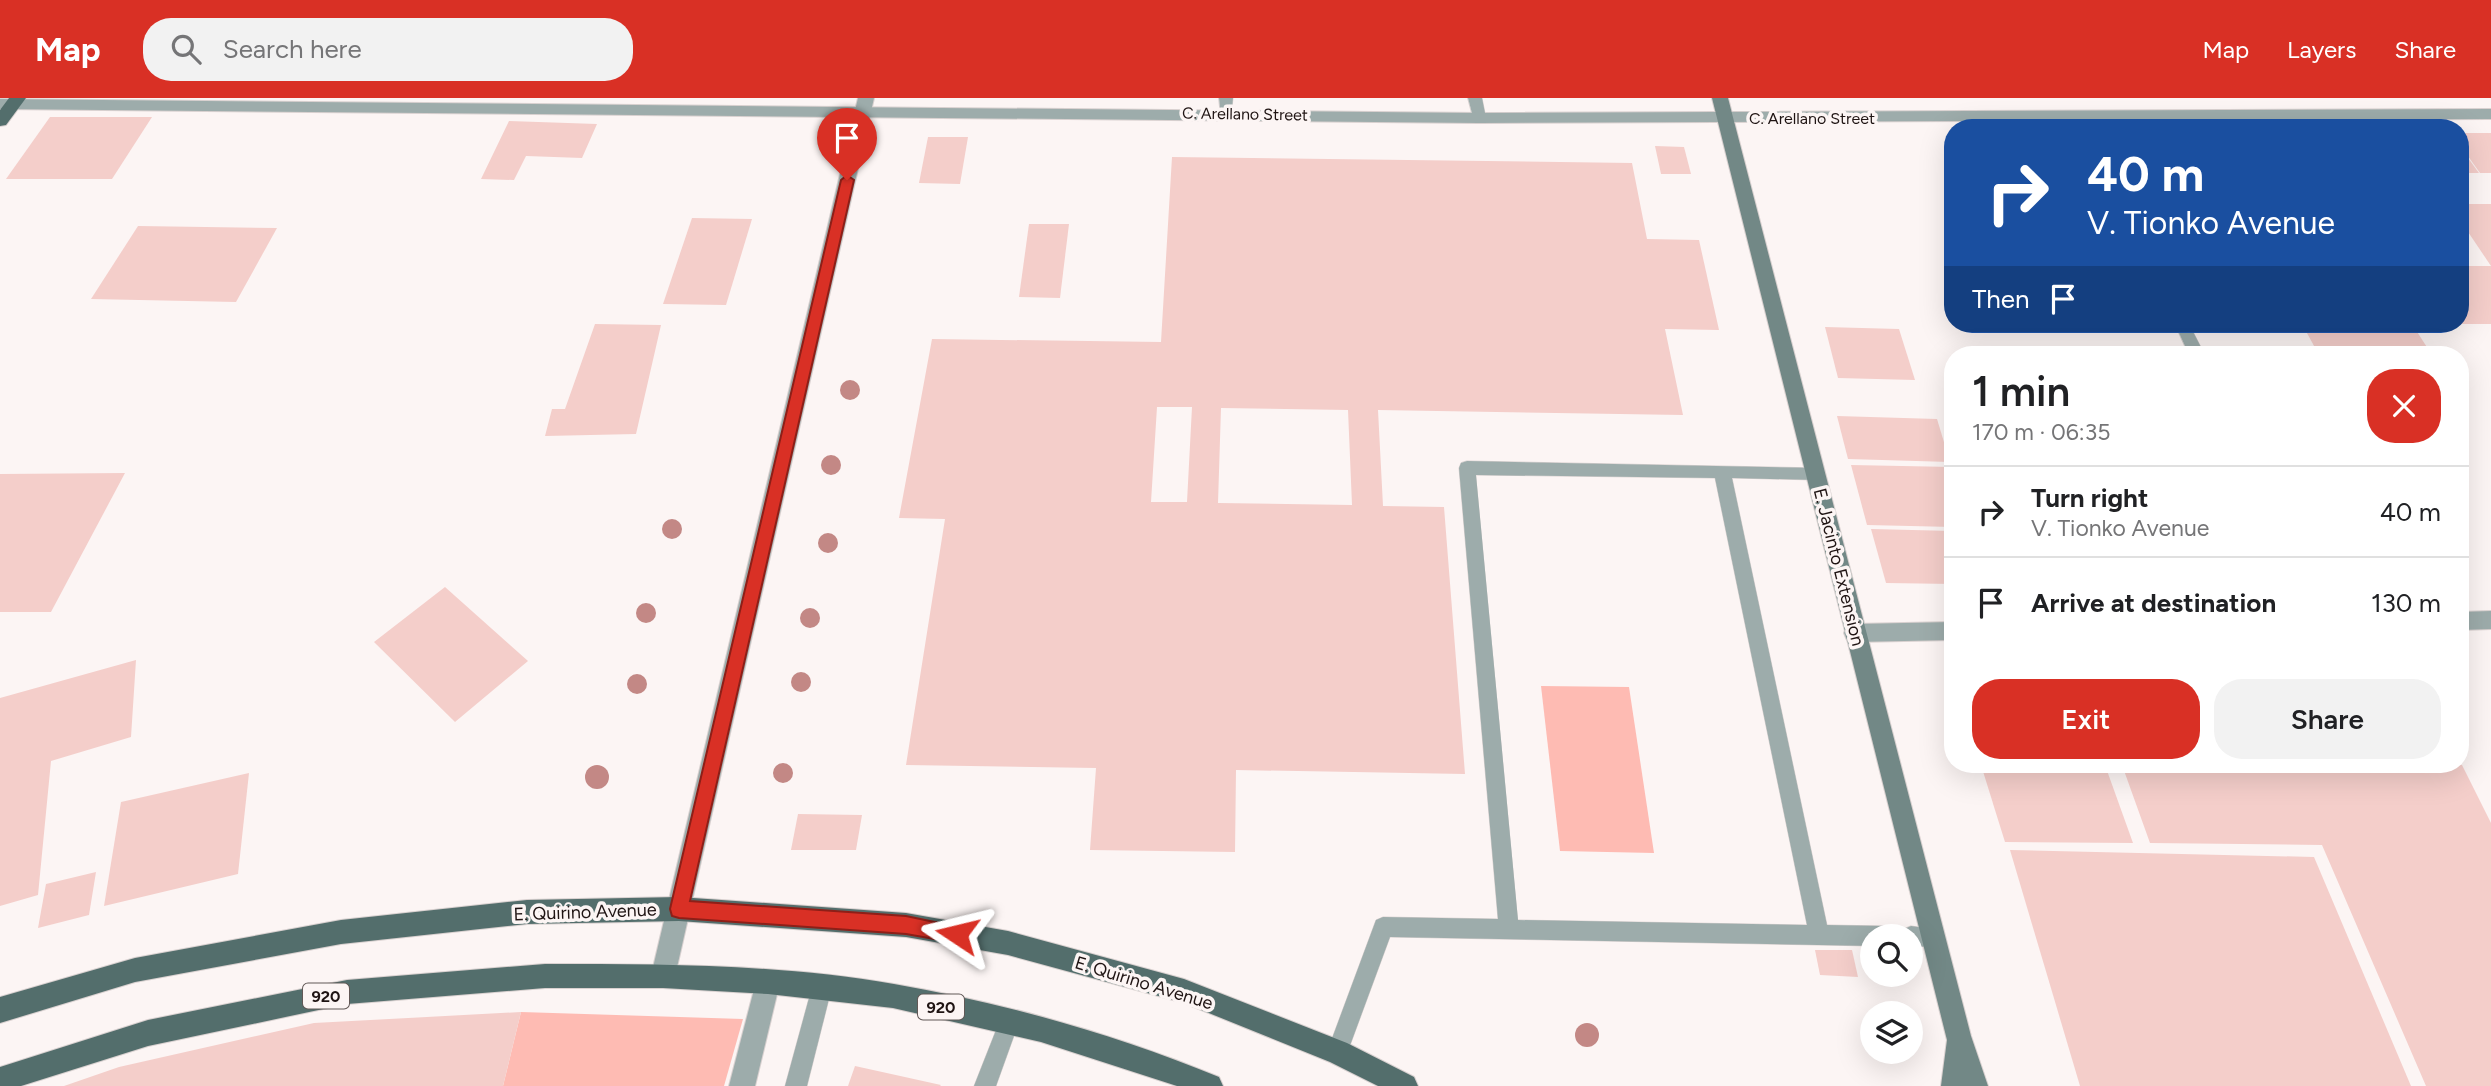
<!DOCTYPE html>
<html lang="en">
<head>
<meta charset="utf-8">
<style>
  :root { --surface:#fff; --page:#f2f2f2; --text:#202124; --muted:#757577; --line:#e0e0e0; --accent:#d93025 }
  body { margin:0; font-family:Figtree,sans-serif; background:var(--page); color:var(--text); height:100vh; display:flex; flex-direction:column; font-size:26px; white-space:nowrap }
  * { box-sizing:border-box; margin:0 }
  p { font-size:23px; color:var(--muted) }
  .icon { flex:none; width:38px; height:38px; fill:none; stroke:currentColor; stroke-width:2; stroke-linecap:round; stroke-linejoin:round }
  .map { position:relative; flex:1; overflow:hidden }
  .sheet { position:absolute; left:1944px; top:248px; width:525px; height:427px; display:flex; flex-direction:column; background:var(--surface); border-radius:28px; box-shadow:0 7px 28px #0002 }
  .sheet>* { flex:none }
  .guide { position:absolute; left:1944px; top:21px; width:525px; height:214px; border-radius:28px; box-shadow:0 7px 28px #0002; background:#1a4fa0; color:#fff; overflow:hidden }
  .tools { position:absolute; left:1860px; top:826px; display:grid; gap:14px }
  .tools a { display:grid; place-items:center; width:63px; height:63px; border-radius:50%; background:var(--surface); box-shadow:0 7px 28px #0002; font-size:35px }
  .pin { position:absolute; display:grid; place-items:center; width:60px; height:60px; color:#fff; margin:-72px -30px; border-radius:50% 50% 50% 0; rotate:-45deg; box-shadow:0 0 7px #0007 }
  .pin .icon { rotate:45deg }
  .me { position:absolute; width:77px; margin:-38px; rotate:280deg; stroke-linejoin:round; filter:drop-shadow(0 0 5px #0008) }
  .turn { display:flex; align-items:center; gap:24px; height:147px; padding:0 28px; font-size:32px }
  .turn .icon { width:91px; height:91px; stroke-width:2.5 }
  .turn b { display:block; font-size:49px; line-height:60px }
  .then { display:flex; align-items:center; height:66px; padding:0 28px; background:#0003; gap:14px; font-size:26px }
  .round { display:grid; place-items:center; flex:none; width:74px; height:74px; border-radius:28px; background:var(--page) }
  .overview { display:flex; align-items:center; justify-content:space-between; height:119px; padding:0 28px }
  h1 { font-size:42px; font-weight:600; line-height:52px }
  .cta { display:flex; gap:14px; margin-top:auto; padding:14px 28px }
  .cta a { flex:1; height:80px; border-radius:28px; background:var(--accent); color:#fff; font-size:28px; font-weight:600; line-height:80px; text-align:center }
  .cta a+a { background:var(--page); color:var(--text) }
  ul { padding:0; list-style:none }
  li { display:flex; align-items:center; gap:21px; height:91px; padding:0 28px; border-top:2px solid var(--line) }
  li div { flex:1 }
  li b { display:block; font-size:26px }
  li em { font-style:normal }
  header { display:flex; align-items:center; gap:42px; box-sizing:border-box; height:98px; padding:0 35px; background:var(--accent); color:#fff }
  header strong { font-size:33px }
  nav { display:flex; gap:38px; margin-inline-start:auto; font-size:24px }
  .search { width:490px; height:63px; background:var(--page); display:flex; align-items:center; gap:18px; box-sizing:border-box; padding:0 24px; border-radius:28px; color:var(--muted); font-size:26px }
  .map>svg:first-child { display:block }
  .green { fill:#febbb3 }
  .building { fill:#f4ceca; fill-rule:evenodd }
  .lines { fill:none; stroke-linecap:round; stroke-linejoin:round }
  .service-casing { stroke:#d9d1d0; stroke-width:1 }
  .minor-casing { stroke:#d9d1d0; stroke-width:2 }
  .tertiary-casing { stroke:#d9d1d0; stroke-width:2 }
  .secondary-casing { stroke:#d9d1d0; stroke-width:2 }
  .primary-casing { stroke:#d9d1d0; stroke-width:2 }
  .service { fill:#9dacab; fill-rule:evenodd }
  .minor { fill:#9dacab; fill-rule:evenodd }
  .tertiary { fill:#9dacab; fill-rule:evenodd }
  .secondary { fill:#728886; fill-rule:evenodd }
  .primary { fill:#536e6c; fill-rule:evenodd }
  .tree { fill:#c38885 }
  .route { fill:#d93025; stroke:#8d1f18; stroke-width:2 }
  .labels { text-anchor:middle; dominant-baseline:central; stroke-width:7; stroke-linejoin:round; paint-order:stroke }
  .far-street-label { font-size:16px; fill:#1f1413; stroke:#fcf5f4 }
  .shield { fill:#fcf5f4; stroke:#615856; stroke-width:2 }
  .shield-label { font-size:16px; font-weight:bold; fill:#1f1413 }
  .street-label { font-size:18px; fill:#1f1413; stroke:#fcf5f4 }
</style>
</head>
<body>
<header>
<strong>Map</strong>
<div class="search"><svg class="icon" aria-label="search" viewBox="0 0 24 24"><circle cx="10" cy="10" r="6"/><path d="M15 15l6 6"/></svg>Search here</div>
<nav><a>Map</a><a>Layers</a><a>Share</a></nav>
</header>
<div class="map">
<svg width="2491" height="988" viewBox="0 0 2491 988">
  <rect width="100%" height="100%" fill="#fcf5f4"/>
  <g class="green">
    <polygon points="1541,588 1629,589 1654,755 1560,753"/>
    <polygon points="521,914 743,921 724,988 503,988"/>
  </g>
  <g class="building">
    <polygon points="50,19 152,19 112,81 6,81"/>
    <polygon points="509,23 597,26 582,60 526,58 514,82 481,81"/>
    <polygon points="2460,35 2491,35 2491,75 2480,75 2460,47"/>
    <polygon points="928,39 968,39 960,86 919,85"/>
    <polygon points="1655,48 1684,49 1691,76 1661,76"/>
    <polygon points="2460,49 2479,75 2460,75"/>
    <path d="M1172,59L1632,65L1647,141L1699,142L1719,232L1665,231L1683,317L1378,312L1383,408L1444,409L1465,676L1236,672L1235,754L1090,752L1096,670L906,667L945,421L899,420L932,241L1161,244ZM1157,309H1192L1187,404H1151ZM1221,310L1348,312L1352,407L1218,405Z"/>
    <polygon points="2460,106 2491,106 2491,168 2460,122"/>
    <polygon points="692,120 752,121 726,207 663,206"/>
    <polygon points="1029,126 1069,126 1060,200 1019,199"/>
    <polygon points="138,128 277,130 236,204 91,201"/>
    <rect x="2460" y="168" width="31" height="58"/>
    <polygon points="595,226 661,227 636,336 545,338 552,311 565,311"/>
    <polygon points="2302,226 2412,226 2432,257 2319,257"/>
    <polygon points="1825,229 1899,231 1915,282 1838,280"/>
    <polygon points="1837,318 1937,321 1950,364 1848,361"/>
    <polygon points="1851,367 1953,369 1953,429 1867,427"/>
    <polygon points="125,375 51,514 0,514 0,376"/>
    <polygon points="1871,431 1953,433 1953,486 1886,485"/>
    <polygon points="445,489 528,563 455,624 374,544"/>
    <polygon points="136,562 131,639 51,663 38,797 0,808 0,600"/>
    <polygon points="1981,667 2105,667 2133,745 2005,744"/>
    <polygon points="2122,667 2462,667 2491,725 2491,988 2426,988 2322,747 2150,745"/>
    <polygon points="249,675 238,776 104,808 121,704"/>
    <polygon points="798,716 862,717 856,752 791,752"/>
    <polygon points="2010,752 2314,759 2411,988 2080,988"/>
    <polygon points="96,774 89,817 38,830 46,786"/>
    <polygon points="1815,852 1852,852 1858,879 1820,877"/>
    <polygon points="521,914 503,988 64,988 119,969 314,925"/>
    <polygon points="855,968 941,987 940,988 848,988"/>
  </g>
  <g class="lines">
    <g class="service-casing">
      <g id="service">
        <polygon points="1219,0 1233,0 1231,19 1221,19"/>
        <polygon points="1468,0 1482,0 1486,20 1484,23 1474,23"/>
        <polygon points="2175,226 2189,226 2205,257 2189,257"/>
        <path d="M1467,363L1821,370L1823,375L1821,380L1815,382L1732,380L1827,827L1886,828L1893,831L1896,838H1872V848L1390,839L1345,961L1338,965L1331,961L1327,954L1376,822L1383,819L1498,821L1459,370L1461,365ZM1476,377L1715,380L1807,827L1518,822Z"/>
        <polygon points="1911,828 1939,832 1942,839 1939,846 1932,849 1911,848 1911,838 1901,838 1904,831"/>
        <polygon points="822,879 829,882 832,889 807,988 785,988 812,889 815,882"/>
        <polygon points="1009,914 1016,917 1019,924 996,988 974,988 1002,917"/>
      </g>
    </g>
    <g class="minor-casing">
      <g id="minor">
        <polygon points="0,1 1479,15 2491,11 2491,21 1479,25 0,11"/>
        <polygon points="2491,513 2491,531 2460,532 2460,514"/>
        <polygon points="1953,524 1953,542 1855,544 1847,542 1844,535 1847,528 1855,526"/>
        <polygon points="768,872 777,875 780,884 755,988 729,988 756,884 759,875"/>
      </g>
    </g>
    <g class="tertiary-casing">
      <polygon id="tertiary" points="858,0 874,0 675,878 672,887 663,890 654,887 651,878"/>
    </g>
    <g class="secondary-casing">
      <polygon id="secondary" points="1712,0 1728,0 1971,938 1988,988 1941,988 1947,942"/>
    </g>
    <g class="primary-casing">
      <g id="primary">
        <polygon points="9,0 26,0 6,27 0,28 0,12"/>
        <polygon points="679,799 906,815 1008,833 1184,881 1347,945 1414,979 1418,988 1378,988 1330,964 1184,905 1008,857 906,839 679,823 527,826 341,846 135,884 0,925 0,899 135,860 341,822 527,802"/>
        <path d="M545,866C661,866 779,866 894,886C1004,905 1115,936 1219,979L1223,988H1177L1041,944L893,910L768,896L663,890H545L347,906L148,948L21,988H0V969L148,922L347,882Z"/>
      </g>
    </g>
    <use href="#service" class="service"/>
    <use href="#minor" class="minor"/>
    <use href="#tertiary" class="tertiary"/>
    <use href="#secondary" class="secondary"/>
    <use href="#primary" class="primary"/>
  </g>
  <g class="tree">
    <circle cx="850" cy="292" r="10"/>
    <circle cx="831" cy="367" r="10"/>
    <circle cx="672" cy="431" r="10"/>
    <circle cx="828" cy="445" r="10"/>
    <circle cx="646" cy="515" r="10"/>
    <circle cx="810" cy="520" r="10"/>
    <circle cx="801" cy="584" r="10"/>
    <circle cx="637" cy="586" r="10"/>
    <circle cx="783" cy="675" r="10"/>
    <circle cx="597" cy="679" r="12"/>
    <circle cx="1587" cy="937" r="12"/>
  </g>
  <polygon class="route" points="847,77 854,82 690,803 906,818 963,830 966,836 963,843 957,845 906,836 679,820 672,818 670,811 841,82"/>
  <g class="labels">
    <g class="far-street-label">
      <text transform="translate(1245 16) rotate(1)">C. Arellano Street</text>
      <text x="1812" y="20">C. Arellano Street</text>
    </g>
    <g class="shield">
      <rect x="303" y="885.5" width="46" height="25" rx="5"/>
      <rect x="918" y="896.5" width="46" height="25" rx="5"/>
    </g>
    <g class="shield-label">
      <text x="326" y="898">920</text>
      <text x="941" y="909">920</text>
    </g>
    <g class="street-label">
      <text transform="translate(1839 469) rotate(76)">E. Jacinto Extension</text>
      <text transform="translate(585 814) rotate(-2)">E. Quirino Avenue</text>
      <text transform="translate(1144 885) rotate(17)">E. Quirino Avenue</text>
    </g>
  </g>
</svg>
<div class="tools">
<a><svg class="icon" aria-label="search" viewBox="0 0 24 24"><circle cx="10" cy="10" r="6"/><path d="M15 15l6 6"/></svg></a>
<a><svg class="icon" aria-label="layers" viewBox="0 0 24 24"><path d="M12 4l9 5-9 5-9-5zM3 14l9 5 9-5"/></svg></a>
</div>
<div class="pin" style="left:847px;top:82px;background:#d93025"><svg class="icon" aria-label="arrive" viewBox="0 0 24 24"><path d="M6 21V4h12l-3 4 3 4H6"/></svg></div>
<svg class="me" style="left:957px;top:836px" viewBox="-20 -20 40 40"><path d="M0-17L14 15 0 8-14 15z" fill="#d93025" stroke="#fff" stroke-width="4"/></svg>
<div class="guide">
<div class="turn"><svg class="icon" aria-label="right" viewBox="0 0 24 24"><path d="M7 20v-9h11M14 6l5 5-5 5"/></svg><div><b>40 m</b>V. Tionko Avenue</div></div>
<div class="then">Then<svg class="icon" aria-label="arrive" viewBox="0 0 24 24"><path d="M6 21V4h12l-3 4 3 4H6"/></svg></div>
</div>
<section class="sheet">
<div class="overview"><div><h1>1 min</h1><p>170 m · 06:35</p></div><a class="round" style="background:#d93025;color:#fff"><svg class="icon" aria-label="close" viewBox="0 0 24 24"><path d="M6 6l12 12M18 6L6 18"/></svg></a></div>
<ul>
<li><svg class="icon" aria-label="right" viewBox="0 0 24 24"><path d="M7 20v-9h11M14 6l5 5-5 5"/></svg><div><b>Turn right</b><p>V. Tionko Avenue</p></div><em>40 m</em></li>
<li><svg class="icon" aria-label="arrive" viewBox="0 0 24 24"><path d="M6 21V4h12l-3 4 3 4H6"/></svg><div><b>Arrive at destination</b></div><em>130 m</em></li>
</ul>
<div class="cta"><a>Exit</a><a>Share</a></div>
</section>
</div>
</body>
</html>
